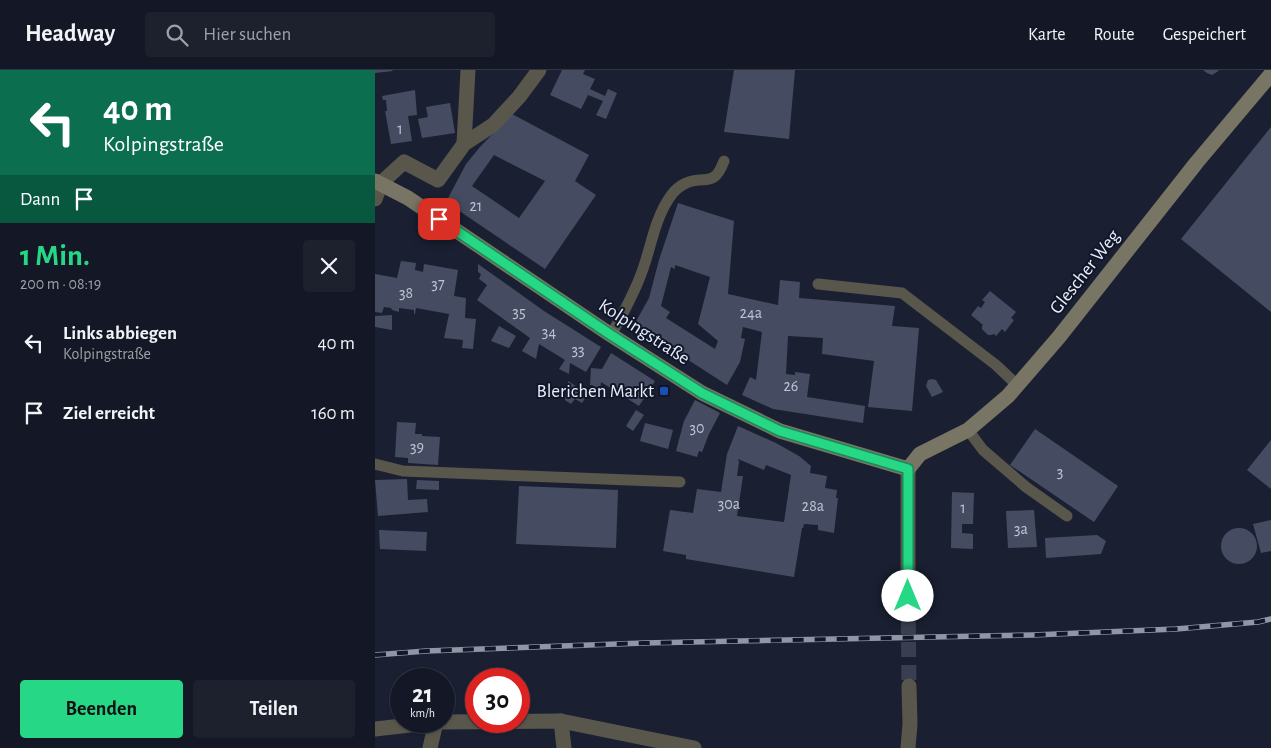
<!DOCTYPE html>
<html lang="de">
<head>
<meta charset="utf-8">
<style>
  :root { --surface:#141826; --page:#1d212e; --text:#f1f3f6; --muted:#9da0a7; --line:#333743; --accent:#26d886 }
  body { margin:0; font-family:"Alegreya Sans",sans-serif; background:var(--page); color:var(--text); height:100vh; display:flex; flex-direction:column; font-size:19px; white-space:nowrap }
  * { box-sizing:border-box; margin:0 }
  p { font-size:16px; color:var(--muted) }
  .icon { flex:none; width:28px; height:28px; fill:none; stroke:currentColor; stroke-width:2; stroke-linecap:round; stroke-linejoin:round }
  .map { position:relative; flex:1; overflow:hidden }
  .sheet { display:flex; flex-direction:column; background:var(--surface); width:375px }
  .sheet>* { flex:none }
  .guide { background:#0b6e4f; color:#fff; overflow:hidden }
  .speed { position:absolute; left:15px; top:598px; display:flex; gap:10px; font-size:25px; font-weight:700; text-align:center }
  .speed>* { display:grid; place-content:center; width:65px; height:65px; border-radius:50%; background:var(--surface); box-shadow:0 1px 4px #0004,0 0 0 1px var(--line); line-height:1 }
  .speed small { font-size:12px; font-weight:400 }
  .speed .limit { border:8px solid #d22; background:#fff; color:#111 }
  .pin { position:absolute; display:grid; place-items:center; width:42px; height:42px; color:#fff; margin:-21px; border-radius:10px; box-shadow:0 2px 8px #0006 }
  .me { position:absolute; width:55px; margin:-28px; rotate:0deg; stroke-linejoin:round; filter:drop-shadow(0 0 4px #0008) }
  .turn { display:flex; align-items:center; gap:18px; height:105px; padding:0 20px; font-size:22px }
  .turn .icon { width:65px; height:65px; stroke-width:2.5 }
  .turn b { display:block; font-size:35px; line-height:42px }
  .then { display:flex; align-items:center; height:48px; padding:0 20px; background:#0003; gap:10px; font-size:19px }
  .round { display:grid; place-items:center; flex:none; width:52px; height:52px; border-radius:5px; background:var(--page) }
  .head { display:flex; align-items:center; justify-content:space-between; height:85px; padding:0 20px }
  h1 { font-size:30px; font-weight:700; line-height:38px; color:var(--accent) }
  .primary-button { display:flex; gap:10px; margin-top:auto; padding:10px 20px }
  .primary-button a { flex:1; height:58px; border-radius:5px; background:var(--accent); color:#111; font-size:20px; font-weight:700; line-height:58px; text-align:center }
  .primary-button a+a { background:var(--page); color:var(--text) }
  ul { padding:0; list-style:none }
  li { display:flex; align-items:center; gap:15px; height:70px; padding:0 20px }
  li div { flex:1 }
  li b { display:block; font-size:19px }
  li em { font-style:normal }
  header { display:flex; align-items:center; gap:30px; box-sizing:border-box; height:70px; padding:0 25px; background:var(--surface); border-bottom:1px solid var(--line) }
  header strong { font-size:24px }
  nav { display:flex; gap:28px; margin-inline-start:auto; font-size:18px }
  .search { width:350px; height:45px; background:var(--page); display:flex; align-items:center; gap:12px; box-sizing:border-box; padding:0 18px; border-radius:5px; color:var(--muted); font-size:19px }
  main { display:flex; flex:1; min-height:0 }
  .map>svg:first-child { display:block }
  .building { fill:#454c61; fill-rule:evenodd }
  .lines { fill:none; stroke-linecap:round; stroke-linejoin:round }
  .street-tunnel { stroke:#393f50; stroke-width:15; stroke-dasharray:15 8; stroke-linecap:butt }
  .lane { stroke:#59564c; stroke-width:11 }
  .street { stroke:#59564c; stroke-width:15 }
  .secondary { stroke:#787565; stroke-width:15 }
  .rail-casing { stroke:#9196a5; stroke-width:5.5 }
  .rail { stroke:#111628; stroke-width:4; stroke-dasharray:11; stroke-linecap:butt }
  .route-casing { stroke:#198c57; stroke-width:12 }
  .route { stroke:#26d886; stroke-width:9 }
  .transit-dot { fill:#1a4fb4; stroke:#111628; stroke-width:2 }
  .labels { text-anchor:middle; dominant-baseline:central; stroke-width:4; stroke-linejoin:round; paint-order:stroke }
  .number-label { font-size:16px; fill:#bfc5d4 }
  .street-label { font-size:19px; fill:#e8edfa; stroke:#111628 }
  .poi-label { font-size:19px; fill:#e8edfa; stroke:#111628; text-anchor:end }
</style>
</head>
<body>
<header>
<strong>Headway</strong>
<div class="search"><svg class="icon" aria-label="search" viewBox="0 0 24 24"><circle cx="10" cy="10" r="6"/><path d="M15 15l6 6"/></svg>Hier suchen</div>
<nav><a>Karte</a><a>Route</a><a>Gespeichert</a></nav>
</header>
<main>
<section class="sheet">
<div class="guide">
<div class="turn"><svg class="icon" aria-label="left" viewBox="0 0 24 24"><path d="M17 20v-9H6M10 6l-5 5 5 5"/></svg><div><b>40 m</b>Kolpingstraße</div></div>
<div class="then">Dann<svg class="icon" aria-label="arrive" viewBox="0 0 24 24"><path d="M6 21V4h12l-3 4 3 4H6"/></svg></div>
</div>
<div class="head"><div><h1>1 Min.</h1><p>200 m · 08:19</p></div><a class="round"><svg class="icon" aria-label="close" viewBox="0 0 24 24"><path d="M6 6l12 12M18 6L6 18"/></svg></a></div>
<ul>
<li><svg class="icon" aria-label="left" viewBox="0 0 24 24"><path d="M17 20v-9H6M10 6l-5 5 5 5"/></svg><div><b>Links abbiegen</b><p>Kolpingstraße</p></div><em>40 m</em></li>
<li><svg class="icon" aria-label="arrive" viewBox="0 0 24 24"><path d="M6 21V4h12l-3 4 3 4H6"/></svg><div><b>Ziel erreicht</b></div><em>160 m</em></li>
</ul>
<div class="primary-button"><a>Beenden</a><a>Teilen</a></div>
</section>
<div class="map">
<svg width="896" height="678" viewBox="0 0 896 678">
  <rect width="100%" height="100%" fill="#1a2032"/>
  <g class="building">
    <polygon points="0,0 17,0 18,1 0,3"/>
    <polygon points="187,0 210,0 208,4 220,9 215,19 230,26 233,19 242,23 231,49 221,45 228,31 213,25 206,39 175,25"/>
    <polygon points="359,0 420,0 414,69 349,62"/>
    <polygon points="828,0 844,0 842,2 837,5 832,3"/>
    <polygon points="40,20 42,45 33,46 37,71 16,74 10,41 12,41 11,30 8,30 7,26"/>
    <polygon points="75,33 80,63 47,68 43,49 53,47 51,37"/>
    <path d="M137,44L214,85L200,111L221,125L170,199L71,132L91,94L105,77ZM119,85L170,111L144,148L97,116Z"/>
    <polygon points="896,57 896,242 806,169"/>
    <path d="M303,133L359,151L353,224L403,235L405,210L425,212L424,228L520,236L517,256L544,258L537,341L493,337L499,291L447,284L448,268L413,266L411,304L420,305V302L435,304L432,327L490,336L488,353L398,339L367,325L375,307L381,310L387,262L368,257L366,268L370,269L365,292L352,315L259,255L274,228L284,190ZM300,195L335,207L323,254L343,271L340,279L291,248L295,242L286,236L296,197L300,199Z"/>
    <polygon points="26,191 41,193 40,200 48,202 49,194 83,200 79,226 91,228 90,248 101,249 98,279 87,278 88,270 69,268 74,244 41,238 40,244 39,244 39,240 24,238 24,242 17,240 16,238 9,237 7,243 0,242 0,204 22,208"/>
    <polygon points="103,194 169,241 226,277 211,302 195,293 194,304 184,299 190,290 164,274 161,289 147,281 155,268 102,230 112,215 104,209 106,204 103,202"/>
    <polygon points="615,221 641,242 636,248 639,250 630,262 627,259 621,266 619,264 616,265 613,265 607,259 607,256 608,255 596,245 603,236 606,238 610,232 607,230"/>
    <polygon points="17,245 17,260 0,257 0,246"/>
    <polygon points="124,256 141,266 134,278 116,271"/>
    <polygon points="236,283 280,311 264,336 226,312 224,329 217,328 218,315 215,315 216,298 227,299"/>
    <polygon points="557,309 561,310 568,322 557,327 551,316 553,310"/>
    <polygon points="193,311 213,324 207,333 200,329 196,334 190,330"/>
    <polygon points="320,330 345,343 334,364 327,382 324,381 322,387 301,381 309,351"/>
    <polygon points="261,340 269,345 258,361 251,356"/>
    <polygon points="22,352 41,353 40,364 47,364 47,366 65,367 63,395 33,393 33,388 20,387"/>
    <polygon points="270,353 298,360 293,379 265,371"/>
    <path d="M363,356L401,373L424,386L436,396L435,403L452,406L450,418L462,420L461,428H463L459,463L443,460V455L429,454L428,458H427L419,507L311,489V485L288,481L295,440L318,443L322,419L346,422L352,384ZM363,389L389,400L391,395L416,405L409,452L362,446L368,406H362L364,392Z"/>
    <polygon points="660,359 743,416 719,452 635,395"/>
    <polygon points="896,370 896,419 872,400"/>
    <polygon points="32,409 33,430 52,429 53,442 3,446 0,410"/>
    <polygon points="42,410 64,411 64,420 41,419"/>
    <polygon points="144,416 243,420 241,478 141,474"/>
    <polygon points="577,422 599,423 598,454 587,454 587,463 598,464 598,479 576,478"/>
    <polygon points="659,440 662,477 633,478 631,441"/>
    <polygon points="896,450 896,481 886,483 878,454"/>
    <circle cx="864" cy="476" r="18"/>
    <polygon points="4,460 52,462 51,481 5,479"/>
    <polygon points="722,465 731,471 726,484 671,488 670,468"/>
  </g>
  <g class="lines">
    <polyline class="street-tunnel" points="533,526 534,616"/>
    <g class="lane">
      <polyline points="443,214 527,223 621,295 642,315"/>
      <path d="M236,265C248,244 260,222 268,199C276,176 280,150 293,130C300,118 310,111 324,110C329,110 335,110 339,107C344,104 347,96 349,91"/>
      <polyline points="593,360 608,380 651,417 692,446"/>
      <polyline points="0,394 28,401 305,412"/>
    </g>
    <g class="street">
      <polyline points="89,74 93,0"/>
      <polyline points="0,129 6,113 29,92 63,110 89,74 118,55 144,27 164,0"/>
      <polyline points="533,399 533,526"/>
      <polyline points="186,651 189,678"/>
      <polyline points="0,659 61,652 186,651 319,678"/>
      <polyline points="55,678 61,652"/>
      <polyline points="533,678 535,654 534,616"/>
    </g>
    <polyline class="secondary" points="0,111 33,128 236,265 327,323 405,361 533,399 545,384 593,360 633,326 684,267 822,92 896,4"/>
    <g class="rail-casing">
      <polyline id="rail" points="0,585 51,581 269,573 658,565 801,559 883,552 896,549"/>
    </g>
    <use href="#rail" class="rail"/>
  </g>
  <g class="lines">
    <g class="route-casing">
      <polyline id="route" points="64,149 236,265 327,323 405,361 533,399 533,526"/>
    </g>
    <use href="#route" class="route"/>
  </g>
  <rect class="transit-dot" x="284" y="316" width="10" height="10" rx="2.5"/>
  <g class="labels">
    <g class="number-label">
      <text x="25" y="59">1</text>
      <text x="101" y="136">21</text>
      <text x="63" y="214">37</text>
      <text x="31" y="223">38</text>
      <text x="144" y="242">35</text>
      <text x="376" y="243">24a</text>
      <text x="174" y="262">34</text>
      <text x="203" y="280">33</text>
      <text x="416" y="316">26</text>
      <text x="322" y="358">30</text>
      <text x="42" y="377">39</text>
      <text x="685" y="402">3</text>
      <text x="354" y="434">30a</text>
      <text x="438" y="436">28a</text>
      <text x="588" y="438">1</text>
      <text x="646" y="459">3a</text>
    </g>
    <g class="street-label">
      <text transform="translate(710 202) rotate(-52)">Glescher Weg</text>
      <text transform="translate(269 262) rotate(33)">Kolpingstraße</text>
    </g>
    <g class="poi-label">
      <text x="279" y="321">Blerichen Markt</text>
    </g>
  </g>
</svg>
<div class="speed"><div>21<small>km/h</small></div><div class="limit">30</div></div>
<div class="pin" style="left:64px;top:149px;background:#d93025"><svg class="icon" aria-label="arrive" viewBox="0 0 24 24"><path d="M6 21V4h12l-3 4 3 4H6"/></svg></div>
<svg class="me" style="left:533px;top:526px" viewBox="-20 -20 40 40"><circle r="19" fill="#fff"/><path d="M0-13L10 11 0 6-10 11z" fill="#26d886"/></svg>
</div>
</main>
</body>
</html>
